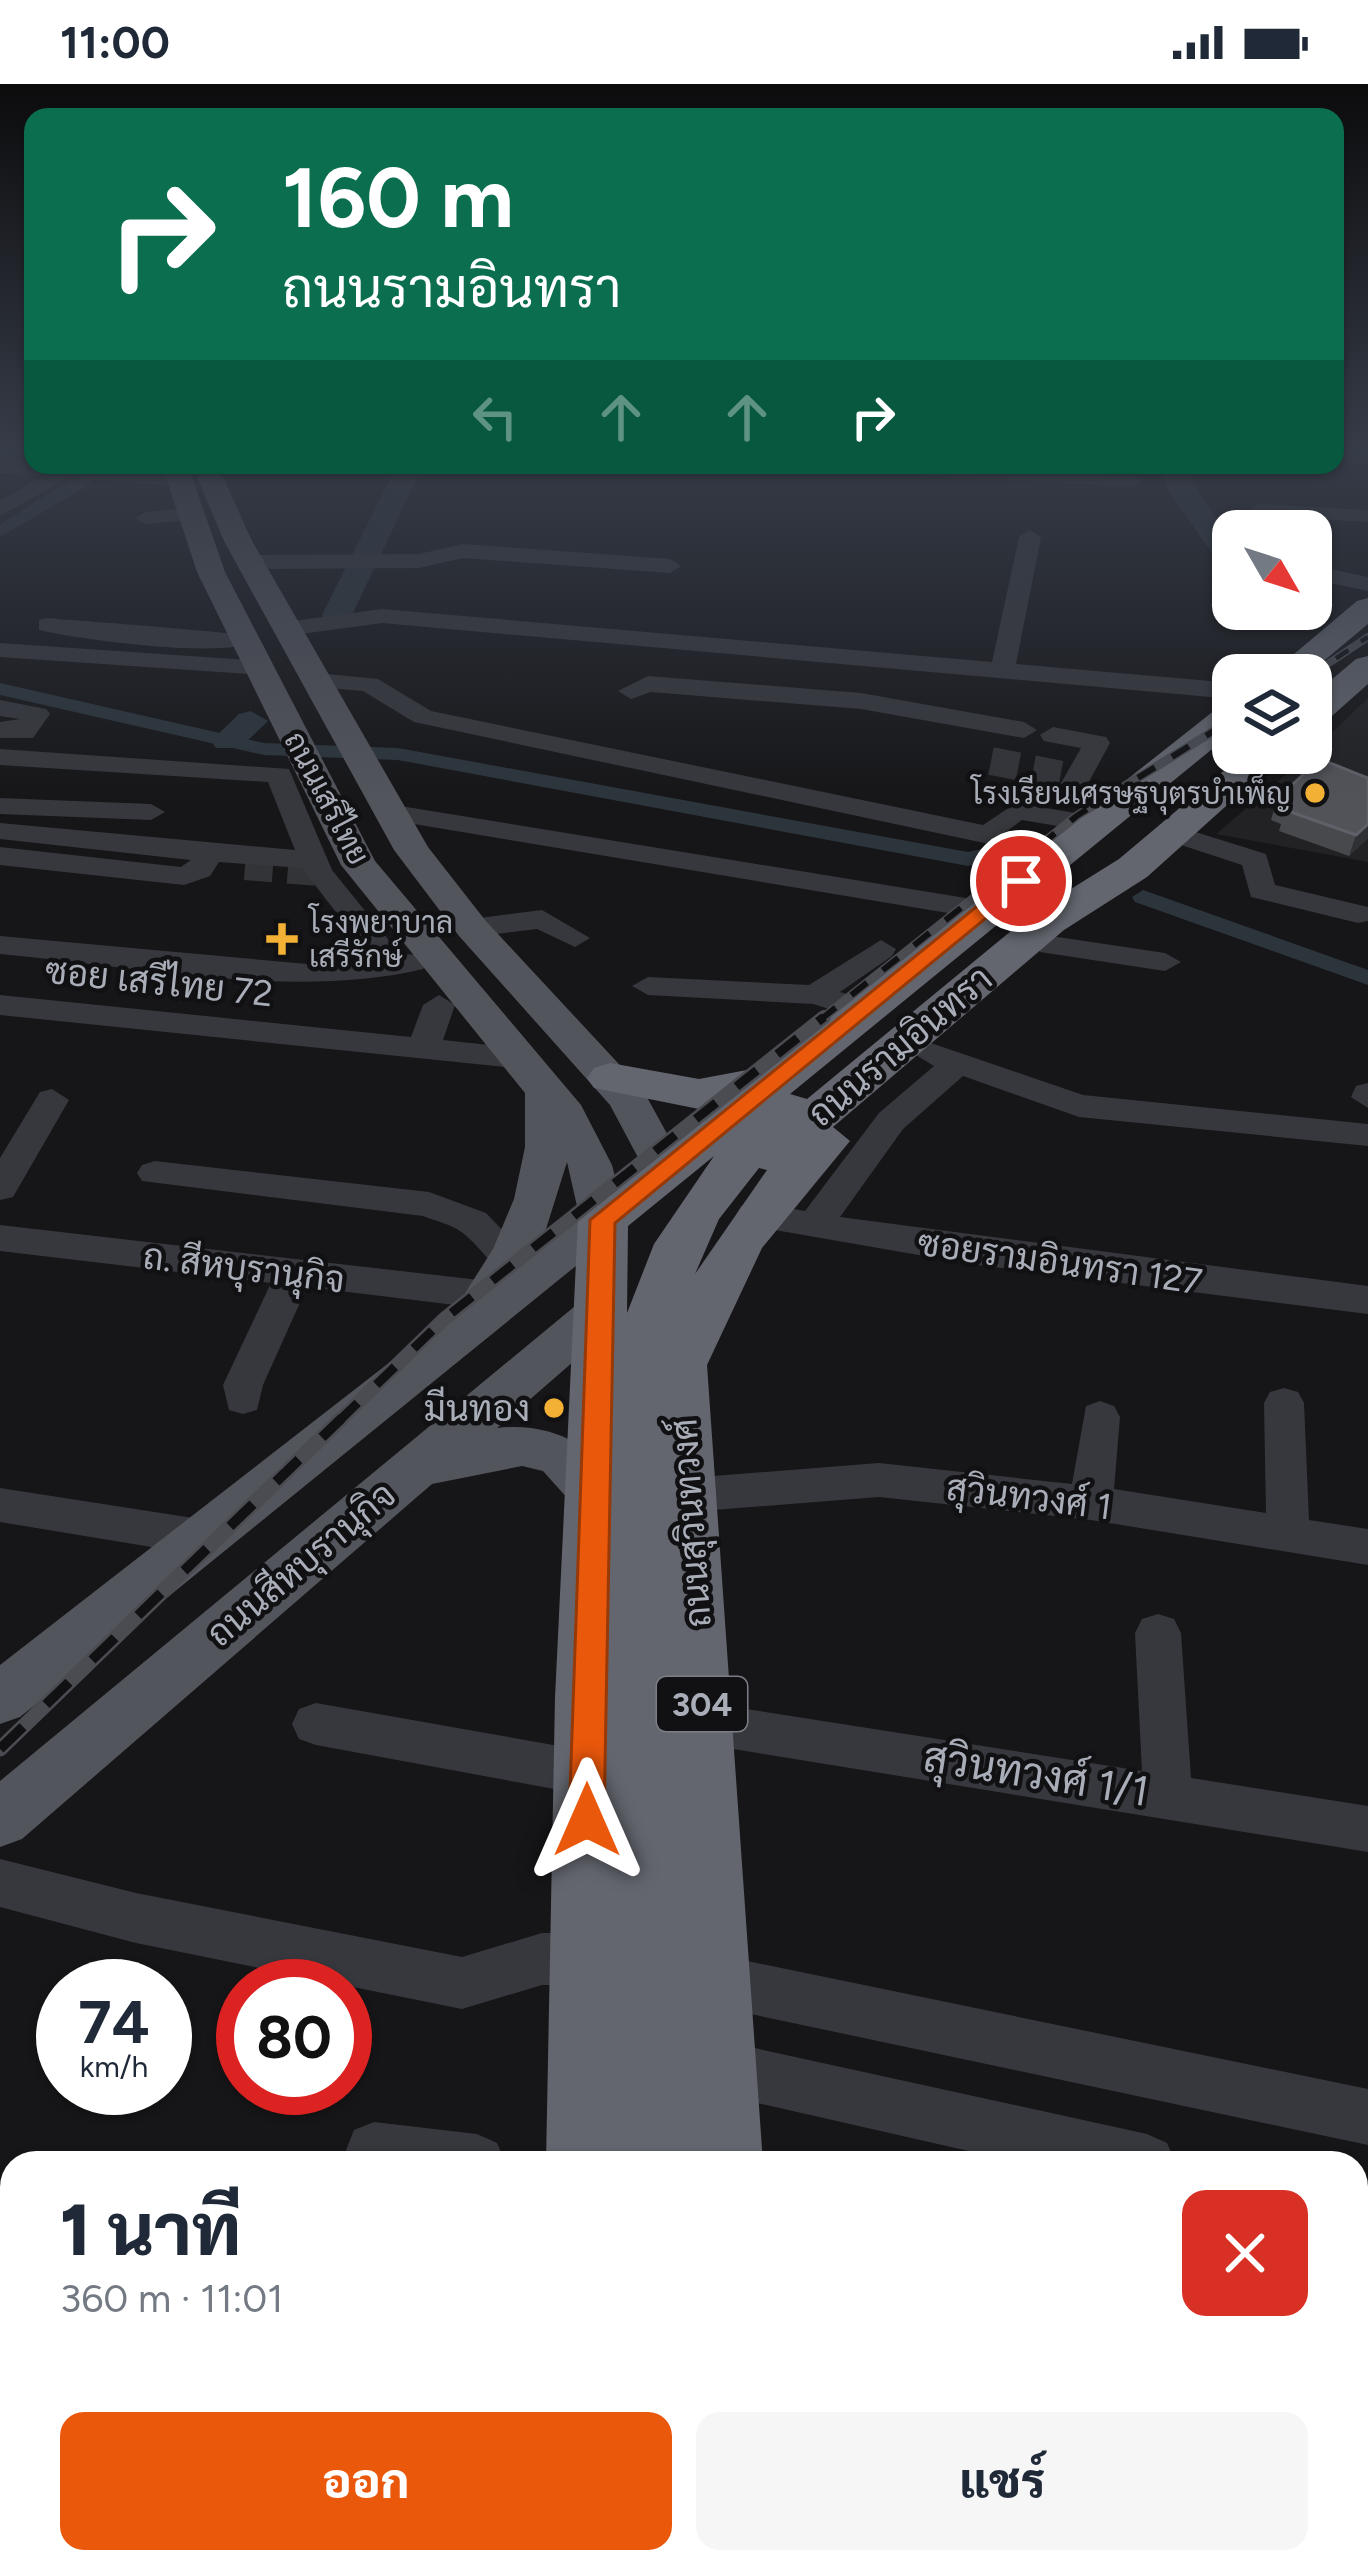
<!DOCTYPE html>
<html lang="th">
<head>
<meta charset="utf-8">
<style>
  :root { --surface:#fff; --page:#f6f6f7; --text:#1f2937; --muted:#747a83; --accent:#ea580c }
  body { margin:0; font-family:Figtree,Sarabun,sans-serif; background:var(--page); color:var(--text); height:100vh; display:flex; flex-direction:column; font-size:45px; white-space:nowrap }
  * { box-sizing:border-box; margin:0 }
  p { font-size:39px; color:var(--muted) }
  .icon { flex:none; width:66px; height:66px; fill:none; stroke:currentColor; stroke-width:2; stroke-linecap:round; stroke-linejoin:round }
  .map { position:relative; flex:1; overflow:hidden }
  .panel { position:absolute; left:0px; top:2067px; width:1368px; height:423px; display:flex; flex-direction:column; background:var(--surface); border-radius:36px 36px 0 0; box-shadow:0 3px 9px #0004 }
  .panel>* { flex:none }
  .hud { position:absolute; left:24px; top:24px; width:1320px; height:366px; border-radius:24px; box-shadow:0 3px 9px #0004; background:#0b6e4f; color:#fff; overflow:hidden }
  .needle { width:78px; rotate:129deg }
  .fabs { position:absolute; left:1212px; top:426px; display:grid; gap:24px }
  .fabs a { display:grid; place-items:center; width:120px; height:120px; border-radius:24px; background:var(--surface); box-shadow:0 3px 9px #0004; font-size:60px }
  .speed { position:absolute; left:36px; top:1875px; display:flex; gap:24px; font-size:60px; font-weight:700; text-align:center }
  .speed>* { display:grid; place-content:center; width:156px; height:156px; border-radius:50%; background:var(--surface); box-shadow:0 3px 9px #0004; line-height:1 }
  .speed small { font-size:30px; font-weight:400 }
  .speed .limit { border:18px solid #d22; background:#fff; color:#111 }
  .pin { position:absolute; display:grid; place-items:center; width:102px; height:102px; color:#fff; margin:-51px; border:6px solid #fff; border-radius:50%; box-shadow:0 3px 12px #0007 }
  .me { position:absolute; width:132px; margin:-66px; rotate:0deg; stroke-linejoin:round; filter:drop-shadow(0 0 9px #0008) }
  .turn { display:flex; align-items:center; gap:42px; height:252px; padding:0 60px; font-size:54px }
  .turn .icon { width:156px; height:156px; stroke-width:2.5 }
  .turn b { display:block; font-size:84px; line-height:102px }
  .lanes { display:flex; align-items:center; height:114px; padding:0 60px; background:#0003; justify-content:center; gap:60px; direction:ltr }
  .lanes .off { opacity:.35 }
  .round { display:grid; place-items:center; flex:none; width:126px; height:126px; border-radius:24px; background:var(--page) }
  .headline { display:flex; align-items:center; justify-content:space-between; height:204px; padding:0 60px }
  h1 { font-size:72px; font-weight:800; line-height:90px }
  .cta { display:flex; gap:24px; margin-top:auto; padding:24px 60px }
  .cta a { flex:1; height:138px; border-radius:24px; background:var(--accent); color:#fff; font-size:48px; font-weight:800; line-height:138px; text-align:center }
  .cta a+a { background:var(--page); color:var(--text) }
  .status { display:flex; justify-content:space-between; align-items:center; height:84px; padding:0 60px; background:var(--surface); direction:ltr }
  .status svg { height:33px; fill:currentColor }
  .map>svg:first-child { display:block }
  .built { fill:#222225 }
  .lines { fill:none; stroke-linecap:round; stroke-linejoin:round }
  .canal { fill:#2c353c; fill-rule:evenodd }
  .river { fill:#2c353c; fill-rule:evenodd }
  .minor-tunnel { stroke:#333438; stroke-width:28; stroke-dasharray:28 15; stroke-linecap:butt }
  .minor { fill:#37383d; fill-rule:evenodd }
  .major { fill:#53555c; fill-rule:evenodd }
  .highway { fill:#63666e; fill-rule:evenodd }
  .rail-far3-casing { stroke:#4a4c52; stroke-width:8 }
  .rail-far2-casing { stroke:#4a4c52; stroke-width:9 }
  .rail-far1-casing { stroke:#4a4c52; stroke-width:14 }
  .rail-casing { stroke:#4a4c52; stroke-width:15 }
  .rail-far3 { stroke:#111113; stroke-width:4.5; stroke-dasharray:15; stroke-linecap:butt }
  .rail-far2 { stroke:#111113; stroke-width:6; stroke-dasharray:20; stroke-linecap:butt }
  .rail-far1 { stroke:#111113; stroke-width:9; stroke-dasharray:26; stroke-linecap:butt }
  .rail { stroke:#111113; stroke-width:10; stroke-dasharray:32; stroke-linecap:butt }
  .wall { fill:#47494d }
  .shaded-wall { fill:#2f3033 }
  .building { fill:#525359; stroke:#5f6168; stroke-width:3 }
  .route { fill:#ea580c; stroke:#983908; stroke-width:3 }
  .poi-dot { fill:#f2b134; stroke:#111113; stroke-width:4.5 }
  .labels { text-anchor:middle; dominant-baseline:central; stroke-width:9; stroke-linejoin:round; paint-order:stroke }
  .far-poi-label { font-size:30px; fill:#a8adb8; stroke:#111113; text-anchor:end }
  .far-street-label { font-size:30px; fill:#a8adb8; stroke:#111113 }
  .shield { fill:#111113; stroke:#7b7e86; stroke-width:3 }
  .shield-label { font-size:33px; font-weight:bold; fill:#a8adb8 }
  .street-label { font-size:36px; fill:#a8adb8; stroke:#111113 }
  .poi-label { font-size:36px; fill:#a8adb8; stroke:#111113; text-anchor:end }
  .near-street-label { font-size:42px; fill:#a8adb8; stroke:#111113 }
</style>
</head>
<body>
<div class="status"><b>11:00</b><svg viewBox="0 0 49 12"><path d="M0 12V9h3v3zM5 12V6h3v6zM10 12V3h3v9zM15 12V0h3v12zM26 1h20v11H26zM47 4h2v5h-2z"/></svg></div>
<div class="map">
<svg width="1368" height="2488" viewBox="0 0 1368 2488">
  <rect width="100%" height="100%" fill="#161618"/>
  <polygon class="built" points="1368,614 1368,778 1216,750 1311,669"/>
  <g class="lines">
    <g class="canal">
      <polygon points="92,381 109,381 84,404 0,453 0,441"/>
      <polygon points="0,599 264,659 398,664 968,768 1010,759 1033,770 1022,777 1009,773 968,782 398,676 264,671 0,611"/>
      <polygon points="1143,806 1368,886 1368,901 1135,818 1132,813"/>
    </g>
    <g class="river">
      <polygon points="397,381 423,381 352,531 337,540 326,538 322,531"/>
      <path d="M1161,381H1187C1202,427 1233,437 1233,487L1223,484L1168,407Z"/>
      <polygon points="1261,525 1293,525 1303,537 1287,546 1276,544"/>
      <polygon points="251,627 268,637 240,664 216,664 211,657 239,630"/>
    </g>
    <g class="minor-tunnel">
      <polyline points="991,677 1078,694"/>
      <polyline points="245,782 318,788"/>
    </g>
    <g class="minor">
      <polygon points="0,377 179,390 189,396 179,402 69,394 0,432 0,417 43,392 0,389"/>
      <polygon points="653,381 673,381 673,382 663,388"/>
      <polygon points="842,381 1132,391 1142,397 1132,403 852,387"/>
      <polygon points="1259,420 1368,426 1368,438 1251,431 1248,426"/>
      <polygon points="190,424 201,430 198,435 146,440 135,434 146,428"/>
      <polygon points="1030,446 1041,453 1016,580 1233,599 1233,615 382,539 286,552 274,545 286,538 382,525 992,578 1019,453"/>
      <polygon points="463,460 670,475 681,482 670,489 463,474 419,484 249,485 238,478 249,471 419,470"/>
      <polygon points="1311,481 1368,493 1368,507 1311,495"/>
      <path d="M47,534C75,537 250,548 258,555C233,577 76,555 39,546V536Z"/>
      <polygon points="0,559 262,577 274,584 262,591 0,573"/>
      <polygon points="316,589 378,595 431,627 983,741 1016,719 1093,732 1107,740 1093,748 1022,736 989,760 414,638 363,607 307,602 303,597"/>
      <polygon points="648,592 861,609 1024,638 1037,646 1024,654 861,625 651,608 631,615 618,607"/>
      <polygon points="0,616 46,625 50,630 33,654 0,654 0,638 20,635 0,632"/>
      <polygon points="1053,643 1106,653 1110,659 1080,714 1060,714 1056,708 1081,664 1044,657 1040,651"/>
      <path d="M0,665L289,685L332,786L400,870L423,871L428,878L423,885C295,916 133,882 0,870V852L318,881L371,874L302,784L219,778L210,792L184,801L0,781V763L181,783L191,776L0,755V739L295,766L268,698L0,681Z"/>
      <polygon points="0,714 151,720 165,728 151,736 0,730"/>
      <polygon points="388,720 984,817 999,826 984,835 378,734 378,722"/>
      <polygon points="1173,741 1266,770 1275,801 1368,823 1368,837 1358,839 1251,813 1242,781 1163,755 1159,749"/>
      <polygon points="542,826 590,854 575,863 537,845 472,853 457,844 472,835"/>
      <polygon points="1051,852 1165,869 1181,878 1165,887 1040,868 1036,861"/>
      <polygon points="881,856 896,865 892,872 840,908 872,918 877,925 861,935 813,920 648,911 632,902 648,893 809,901"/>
      <polygon points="0,911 411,953 423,921 439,911 455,921 443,956 525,965 542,975 525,985 0,931"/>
      <polygon points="928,958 1083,1011 1368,1040 1368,1062 1079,1033 963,992 903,1045 840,1133 1368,1202 1368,1230 970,1180 741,1140 736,1131 741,1122 754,1118 805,1127 879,1029 934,982 911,968"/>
      <polygon points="1368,999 1368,1024 1351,1013 1356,1002"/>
      <polygon points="52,1005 69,1016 13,1113 0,1116 0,1074 40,1008"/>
      <path d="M155,1077L429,1108L486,1129L530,1175L524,1184C492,1194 484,1163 460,1147C450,1140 435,1137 423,1132L142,1097L137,1089L142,1081Z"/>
      <polygon points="0,1141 488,1197 502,1201 507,1211 502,1221 488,1225 307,1203 263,1301 257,1326 243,1330 229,1326 223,1301 271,1199 0,1167"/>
      <polygon points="1284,1304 1298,1308 1304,1319 1309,1436 1368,1445 1368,1481 1091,1436 879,1413 688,1428 673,1423 667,1411 673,1399 688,1394 879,1379 1072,1400 1086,1322 1100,1317 1114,1322 1120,1333 1114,1405 1266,1429 1264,1319 1270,1308"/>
      <polygon points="0,1404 206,1436 221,1441 228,1454 221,1467 206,1472 0,1438"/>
      <polygon points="1158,1530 1174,1535 1181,1549 1191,1694 1368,1722 1368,1768 702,1660 685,1654 678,1639 685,1624 702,1618 1142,1687 1135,1549 1142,1535"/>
      <polygon points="316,1619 587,1667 604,1673 611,1689 604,1705 587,1711 316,1661 299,1655 292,1640 299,1625"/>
      <polygon points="0,1775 136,1809 462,1873 542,1849 585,1849 604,1857 611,1875 604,1893 585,1901 542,1901 462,1925 136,1859 0,1823"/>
      <polygon points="713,1870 1368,2005 1368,2061 713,1922 694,1915 686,1896 694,1877"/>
      <polygon points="718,1956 1147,2050 1167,2059 1176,2079 1021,2079 718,2010 699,2002 691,1983 699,1964"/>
      <polygon points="374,2038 477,2050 497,2059 506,2079 351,2079 346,2066 354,2046"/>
      <polygon points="1356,2097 1368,2100 1368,2158 1356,2155"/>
    </g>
    <g class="major">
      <path d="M162,381H188L225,488L375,777L581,1021L612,1081L626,1136L619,1147L20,1633L0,1640V1581L466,1219L462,1214L493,1165L514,1115L525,1063V1009L341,781L197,488ZM567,1078L579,1131L541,1161Z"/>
      <polygon points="210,385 223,393 252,457 428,763 485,836 643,1006 687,1086 680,1096 665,1101 650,1096 610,1021 459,852 394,766 224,457 197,393"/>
      <path d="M603,1208L620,1213L627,1225L620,1237L497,1344C552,1338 597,1361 622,1410L615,1425L596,1431L577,1425L543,1387L522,1382L432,1400L22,1755L0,1763V1697L586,1213Z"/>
    </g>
    <g class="highway">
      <polygon points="1368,514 1368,540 1307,591 1269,591 1357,517"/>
      <polygon points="1368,572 1368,600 1324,639 1311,642 1311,613 1356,575"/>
      <path d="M1233,619V648L790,1010L807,1015L1034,828L1119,775L1245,669H1285L1147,793L1064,846L833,1043L850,1057L762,1164L707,1281L763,2079H546L555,1614L578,1136L585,1124L714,1022L699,1025L594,1004L587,994L594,984L610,979L699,995L763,983L1220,622ZM714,1072L654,1160L627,1229L628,1142ZM759,1084L767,1086L695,1190L719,1135Z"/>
      <polygon points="543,2478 795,2478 797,2488 542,2488"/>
    </g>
    <g class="rail-far3-casing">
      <polyline id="rail-far3" points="1311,591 1368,553"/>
    </g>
    <g class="rail-far2-casing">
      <polyline id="rail-far2" points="820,936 1078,731 1233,635"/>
    </g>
    <g class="rail-far1-casing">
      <polyline id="rail-far1" points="339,1337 444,1235 824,933"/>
    </g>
    <g class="rail-casing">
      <polyline id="rail" points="0,1665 342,1334"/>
    </g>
    <use href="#rail-far3" class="rail-far3"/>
    <use href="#rail-far2" class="rail-far2"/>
    <use href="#rail-far1" class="rail-far1"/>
    <use href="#rail" class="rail"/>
  </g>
  <polygon class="wall" points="1277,715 1368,754 1349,772 1279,747 1281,740 1271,736"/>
  <polygon class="shaded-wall" points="1368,740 1368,754 1349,772 1356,751"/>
  <polygon class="building" points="1320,675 1368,694 1368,740 1356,751 1285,726 1291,721 1277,715"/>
  <linearGradient id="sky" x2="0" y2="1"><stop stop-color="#0c0c0d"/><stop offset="0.51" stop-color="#363c48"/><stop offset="1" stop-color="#363c48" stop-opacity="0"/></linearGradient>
  <rect width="1368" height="717" fill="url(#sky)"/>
  <polygon class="route" points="1013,793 1031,797 615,1139 604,1736 599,1747 587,1752 575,1747 569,1736 590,1136"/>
  <g class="poi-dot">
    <circle cx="1315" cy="709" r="12"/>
    <path d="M276 837h12v12h12v12h-12v12h-12v-12h-12v-12h12z"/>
    <circle cx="554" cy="1324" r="12"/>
  </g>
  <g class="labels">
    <g class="far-poi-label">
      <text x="1291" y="709">โรงเรียนเศรษฐบุตรบำเพ็ญ</text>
      <text x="309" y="838" text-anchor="start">โรงพยาบาล<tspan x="309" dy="34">เสรีรักษ์</tspan></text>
    </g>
    <g class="far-street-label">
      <text transform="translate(327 714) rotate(62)">ถนนเสรีไทย</text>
    </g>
    <rect class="shield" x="657" y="1593" width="90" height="54" rx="9"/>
    <g class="shield-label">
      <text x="702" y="1620">304</text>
    </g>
    <g class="street-label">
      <text transform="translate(159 898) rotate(6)">ซอย เสรีไทย 72</text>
      <text transform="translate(900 962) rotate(-40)">ถนนรามอินทรา</text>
      <text transform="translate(1060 1178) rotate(8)">ซอยรามอินทรา 127</text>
      <text transform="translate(244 1184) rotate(7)">ถ. สีหบุรานุกิจ</text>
      <text transform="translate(1029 1413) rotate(7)">สุวินทวงศ์ 1</text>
      <text transform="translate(691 1439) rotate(-94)">ถนนสุวินทวงศ์</text>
      <text transform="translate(301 1480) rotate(-40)">ถนนสีหบุรานุกิจ</text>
    </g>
    <g class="poi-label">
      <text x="530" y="1324">มีนทอง</text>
    </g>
    <g class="near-street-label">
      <text transform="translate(1036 1690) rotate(9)">สุวินทวงศ์ 1/1</text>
    </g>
  </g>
</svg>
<div class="fabs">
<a><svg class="needle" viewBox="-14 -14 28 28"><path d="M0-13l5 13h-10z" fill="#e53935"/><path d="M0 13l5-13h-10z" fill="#747a83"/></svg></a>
<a><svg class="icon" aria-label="layers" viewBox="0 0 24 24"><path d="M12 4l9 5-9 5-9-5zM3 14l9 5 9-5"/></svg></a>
</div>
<div class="speed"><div>74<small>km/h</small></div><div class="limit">80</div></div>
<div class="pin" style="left:1021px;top:797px;background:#d93025"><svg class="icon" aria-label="arrive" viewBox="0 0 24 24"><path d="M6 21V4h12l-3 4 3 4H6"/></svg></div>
<svg class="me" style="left:587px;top:1736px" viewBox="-20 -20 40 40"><path d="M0-17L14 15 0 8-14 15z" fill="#ea580c" stroke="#fff" stroke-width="4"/></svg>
<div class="hud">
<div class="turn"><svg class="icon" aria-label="right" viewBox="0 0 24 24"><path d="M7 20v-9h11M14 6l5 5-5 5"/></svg><div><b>160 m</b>ถนนรามอินทรา</div></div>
<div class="lanes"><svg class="icon off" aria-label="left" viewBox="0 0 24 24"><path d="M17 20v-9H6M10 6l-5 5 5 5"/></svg><svg class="icon off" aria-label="ahead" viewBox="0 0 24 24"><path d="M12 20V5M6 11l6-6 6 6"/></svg><svg class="icon off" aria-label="ahead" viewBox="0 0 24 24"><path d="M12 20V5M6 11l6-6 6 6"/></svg><svg class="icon" aria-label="right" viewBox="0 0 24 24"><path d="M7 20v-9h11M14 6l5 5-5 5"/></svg></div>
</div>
<section class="panel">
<div class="headline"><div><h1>1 นาที</h1><p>360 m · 11:01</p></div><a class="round" style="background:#d93025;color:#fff"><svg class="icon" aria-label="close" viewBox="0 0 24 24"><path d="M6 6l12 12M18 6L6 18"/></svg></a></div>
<div class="cta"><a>ออก</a><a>แชร์</a></div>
</section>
</div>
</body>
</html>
